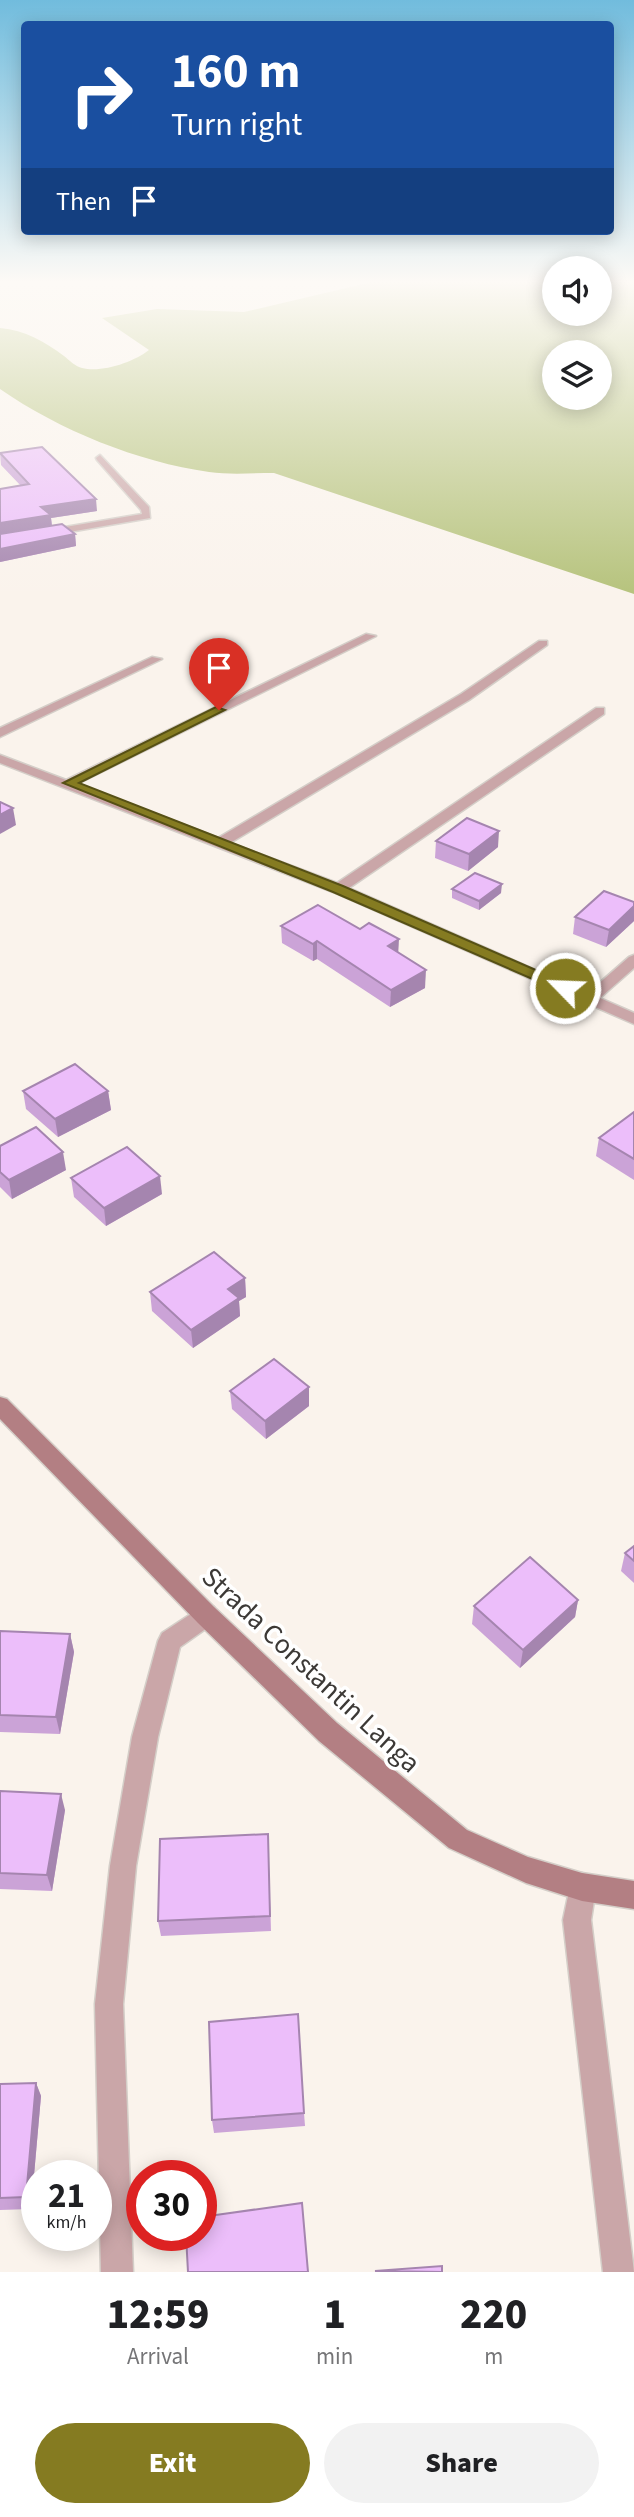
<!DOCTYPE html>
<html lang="en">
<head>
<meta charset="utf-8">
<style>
  :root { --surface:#fff; --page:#f2f2f2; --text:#202124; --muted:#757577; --accent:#857b21 }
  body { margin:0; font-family:"Source Sans 3",sans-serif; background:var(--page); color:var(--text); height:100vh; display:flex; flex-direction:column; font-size:26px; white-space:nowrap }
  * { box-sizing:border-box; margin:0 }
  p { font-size:23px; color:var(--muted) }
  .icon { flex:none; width:38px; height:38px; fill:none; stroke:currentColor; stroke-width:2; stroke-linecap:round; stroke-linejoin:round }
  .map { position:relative; height:2272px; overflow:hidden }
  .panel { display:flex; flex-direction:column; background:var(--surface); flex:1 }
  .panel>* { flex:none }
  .hud { position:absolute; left:21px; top:21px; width:593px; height:214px; border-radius:7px; box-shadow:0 4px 18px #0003; background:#1a4fa0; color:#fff; overflow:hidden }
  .buttons { position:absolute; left:542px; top:256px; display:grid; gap:14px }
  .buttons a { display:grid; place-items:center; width:70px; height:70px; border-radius:50%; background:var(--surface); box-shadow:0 4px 18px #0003; font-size:35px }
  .speed { position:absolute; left:21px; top:2160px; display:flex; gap:14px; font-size:35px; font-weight:700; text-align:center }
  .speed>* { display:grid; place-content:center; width:91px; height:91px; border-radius:50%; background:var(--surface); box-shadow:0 4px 18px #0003; line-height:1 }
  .speed small { font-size:18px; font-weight:400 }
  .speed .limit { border:10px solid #d22; background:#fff; color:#111 }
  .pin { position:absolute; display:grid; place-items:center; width:60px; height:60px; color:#fff; margin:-72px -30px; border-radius:50% 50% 50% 0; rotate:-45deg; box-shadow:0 0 7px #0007 }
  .pin .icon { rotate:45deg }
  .me { position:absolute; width:77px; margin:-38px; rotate:294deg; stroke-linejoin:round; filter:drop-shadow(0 0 5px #0008) }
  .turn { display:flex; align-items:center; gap:24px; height:147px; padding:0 35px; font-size:32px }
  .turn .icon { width:91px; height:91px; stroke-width:2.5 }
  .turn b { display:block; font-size:49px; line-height:60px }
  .then { display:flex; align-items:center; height:66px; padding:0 35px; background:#0003; gap:14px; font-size:26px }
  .eta { display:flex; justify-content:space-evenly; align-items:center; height:119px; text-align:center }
  .eta b { font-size:42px; font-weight:800; line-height:49px }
  .button { display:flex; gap:14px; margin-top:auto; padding:14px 35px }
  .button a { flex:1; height:80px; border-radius:42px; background:var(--accent); color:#fff; font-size:28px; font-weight:800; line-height:80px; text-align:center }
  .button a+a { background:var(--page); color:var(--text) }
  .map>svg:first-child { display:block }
  .forest { fill:#b5c27b; fill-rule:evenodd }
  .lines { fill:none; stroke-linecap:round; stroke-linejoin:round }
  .street-casing { stroke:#d4cec8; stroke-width:3 }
  .secondary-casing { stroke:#d4cec8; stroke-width:3 }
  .street { fill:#caa6a8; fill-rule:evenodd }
  .secondary { fill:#b37f83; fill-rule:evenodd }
  .wall { fill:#cba3d7 }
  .shaded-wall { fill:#a585af }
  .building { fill:#ecbefa; stroke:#a585af; stroke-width:2 }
  .route { fill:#857b21; stroke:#565015; stroke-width:2 }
  .labels { text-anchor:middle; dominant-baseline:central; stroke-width:7; stroke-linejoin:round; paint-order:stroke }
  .near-street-label { font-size:28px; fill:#3c3936; stroke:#fff }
</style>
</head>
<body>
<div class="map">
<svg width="634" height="2272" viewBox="0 0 634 2272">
  <rect width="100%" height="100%" fill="#faf3ec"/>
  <path class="forest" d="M372,282H555V313H600V282H634V594L274,473C253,473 230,475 209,472C138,462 59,430 0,389V328C25,330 45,342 64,356C69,360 76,367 82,368C102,373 134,362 149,350L102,318L157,309L244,312ZM555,352H600V397H555Z"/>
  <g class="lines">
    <g class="street-casing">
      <g id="street">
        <polygon points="100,455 149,507 150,518 0,544 0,538 142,514 141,510 97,460 96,458"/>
        <polygon points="366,634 376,636 77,784 218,838 461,694 539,641 547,641 547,645 469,700 230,843 337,883 596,708 604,708 604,714 349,888 588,993 629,957 634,955 634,968 600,998 634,1013 634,1024 333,892 0,763 0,755 66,780"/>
        <polygon points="152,657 162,659 0,737 0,728"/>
        <polygon points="206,1604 214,1607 218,1615 214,1623 180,1647 158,1737 136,1866 123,2004 133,2272 101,2272 95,2004 110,1866 132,1737 158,1641 162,1633"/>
        <polygon points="582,1873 592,1877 596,1887 591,1920 634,2272 603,2272 563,1920 572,1877"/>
      </g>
    </g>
    <g class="secondary-casing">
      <polygon id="secondary" points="0,1397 7,1399 214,1607 337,1723 467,1830 528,1857 582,1873 634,1881 634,1909 582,1901 526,1883 449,1848 319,1741 198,1623 0,1419"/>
    </g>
    <use href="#street" class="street"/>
    <use href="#secondary" class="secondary"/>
  </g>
  <g class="wall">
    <polygon points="0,453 97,511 51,518 52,525 75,534 76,546 0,562 21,486 1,465"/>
    <polygon points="436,841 498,847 468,871 435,858"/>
    <polygon points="452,889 501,893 479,910 452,898"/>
    <polygon points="634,902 634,921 606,947 573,934 575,917"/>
    <polygon points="281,926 360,929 398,953 425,988 390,1007 317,959 313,961 282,943"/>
    <polygon points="23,1091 108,1091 111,1110 58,1137 26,1109"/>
    <polygon points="634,1112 634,1180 596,1156 599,1138"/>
    <polygon points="0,1146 66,1170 12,1199 0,1187"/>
    <polygon points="71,1178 162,1194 106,1226 74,1197"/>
    <polygon points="245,1278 246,1297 239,1301 240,1316 193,1348 152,1311 150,1292"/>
    <polygon points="309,1387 309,1406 266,1439 232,1409 230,1391"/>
    <polygon points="634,1546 634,1583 621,1571 625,1553"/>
    <polygon points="578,1600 575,1617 520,1668 472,1624 474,1606"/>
    <polygon points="0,1631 70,1634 74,1652 60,1734 0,1732"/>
    <polygon points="0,1791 65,1810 52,1891 0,1889"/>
    <polygon points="268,1834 271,1931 161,1936 158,1921"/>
    <polygon points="36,2083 41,2096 31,2209 0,2210 0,2084"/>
    <polygon points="304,2113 305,2126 214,2133 212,2120"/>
  </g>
  <g class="shaded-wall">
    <polygon points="96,499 97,511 51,518 52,527 0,535 0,523 41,507"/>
    <polygon points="75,534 76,546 0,562 0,549"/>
    <polygon points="13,808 16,825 0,834 0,815"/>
    <polygon points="499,831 498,847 468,871 469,854"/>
    <polygon points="502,884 501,893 479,910 479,901"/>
    <polygon points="634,906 634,921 606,947 609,930"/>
    <polygon points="399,939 398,957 388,946"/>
    <polygon points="317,941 317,959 313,961 313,944"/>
    <polygon points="426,970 425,988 390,1007 391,990"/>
    <polygon points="108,1091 111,1110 58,1137 55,1119"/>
    <polygon points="63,1152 66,1170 12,1199 9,1180"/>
    <polygon points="160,1176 162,1194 106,1226 104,1208"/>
    <polygon points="245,1278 246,1297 239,1301 240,1316 193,1348 191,1330 228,1289"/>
    <polygon points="309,1387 309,1406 266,1439 265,1421"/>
    <polygon points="578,1600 575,1617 520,1668 523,1650"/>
    <polygon points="70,1634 74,1652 60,1734 56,1717"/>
    <polygon points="61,1794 65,1810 52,1891 47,1875"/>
    <polygon points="36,2083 41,2096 31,2209 26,2197"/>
  </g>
  <g class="building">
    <polygon points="42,447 96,499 41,507 51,515 0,523 0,489 29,484 0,453"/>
    <polygon points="62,524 75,534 0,549 0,534"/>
    <polygon points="0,802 13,808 0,815"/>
    <polygon points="467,818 499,831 469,854 436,841"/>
    <polygon points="475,873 502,884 479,901 452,889"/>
    <polygon points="604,891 634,902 634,906 609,930 575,917"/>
    <polygon points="318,905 360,929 369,923 399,939 388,946 426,970 391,990 317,941 313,944 281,926"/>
    <polygon points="75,1064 108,1091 55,1119 23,1091"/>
    <polygon points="634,1112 634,1159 599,1138"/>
    <polygon points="36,1127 63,1152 9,1180 0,1172 0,1146"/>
    <polygon points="127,1147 160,1176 104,1208 71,1178"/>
    <polygon points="214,1252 245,1278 228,1289 239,1298 191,1330 150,1292"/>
    <polygon points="274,1359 309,1387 265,1421 230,1391"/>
    <polygon points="634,1546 634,1561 625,1553"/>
    <polygon points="530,1557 578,1600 523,1650 474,1606"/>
    <polygon points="0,1631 70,1634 56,1717 0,1715"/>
    <polygon points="0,1791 61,1794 47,1875 0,1873"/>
    <polygon points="268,1834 270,1916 158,1921 160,1839"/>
    <polygon points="298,2014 304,2113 212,2120 209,2022"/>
    <polygon points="36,2083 26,2197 0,2198 0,2084"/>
    <polygon points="302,2203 308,2272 188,2272 186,2235 201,2235 201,2217"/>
    <polygon points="442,2266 442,2272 375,2271"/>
  </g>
  <linearGradient id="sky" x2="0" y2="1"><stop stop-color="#71bcdd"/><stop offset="0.47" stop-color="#fdfaf6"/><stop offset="1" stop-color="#fdfaf6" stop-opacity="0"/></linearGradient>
  <rect width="634" height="600" fill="url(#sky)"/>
  <polygon class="route" points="216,707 225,710 79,783 343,886 570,985 570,991 560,991 333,892 63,783"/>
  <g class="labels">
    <g class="near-street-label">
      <text transform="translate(311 1670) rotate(43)">Strada Constantin Langa</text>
    </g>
  </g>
</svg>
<div class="buttons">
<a><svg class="icon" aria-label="sound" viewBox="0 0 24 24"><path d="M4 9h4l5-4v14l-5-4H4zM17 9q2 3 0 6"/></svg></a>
<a><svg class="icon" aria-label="layers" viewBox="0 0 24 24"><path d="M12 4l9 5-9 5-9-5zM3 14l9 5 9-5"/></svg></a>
</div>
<div class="speed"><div>21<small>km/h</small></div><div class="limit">30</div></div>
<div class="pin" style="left:219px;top:710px;background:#d93025"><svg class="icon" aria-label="arrive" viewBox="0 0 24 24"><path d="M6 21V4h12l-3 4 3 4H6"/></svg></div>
<svg class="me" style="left:565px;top:988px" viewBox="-20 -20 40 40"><circle r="17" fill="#857b21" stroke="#fff" stroke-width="3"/><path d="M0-11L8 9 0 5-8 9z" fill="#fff"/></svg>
<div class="hud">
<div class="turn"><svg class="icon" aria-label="right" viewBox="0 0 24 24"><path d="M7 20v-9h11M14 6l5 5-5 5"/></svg><div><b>160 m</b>Turn right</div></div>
<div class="then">Then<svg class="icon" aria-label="arrive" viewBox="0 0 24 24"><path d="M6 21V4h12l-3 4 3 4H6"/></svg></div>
</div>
</div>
<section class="panel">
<div class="eta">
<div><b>12:59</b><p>Arrival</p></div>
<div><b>1</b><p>min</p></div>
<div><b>220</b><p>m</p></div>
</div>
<div class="button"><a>Exit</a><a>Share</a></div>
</section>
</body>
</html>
